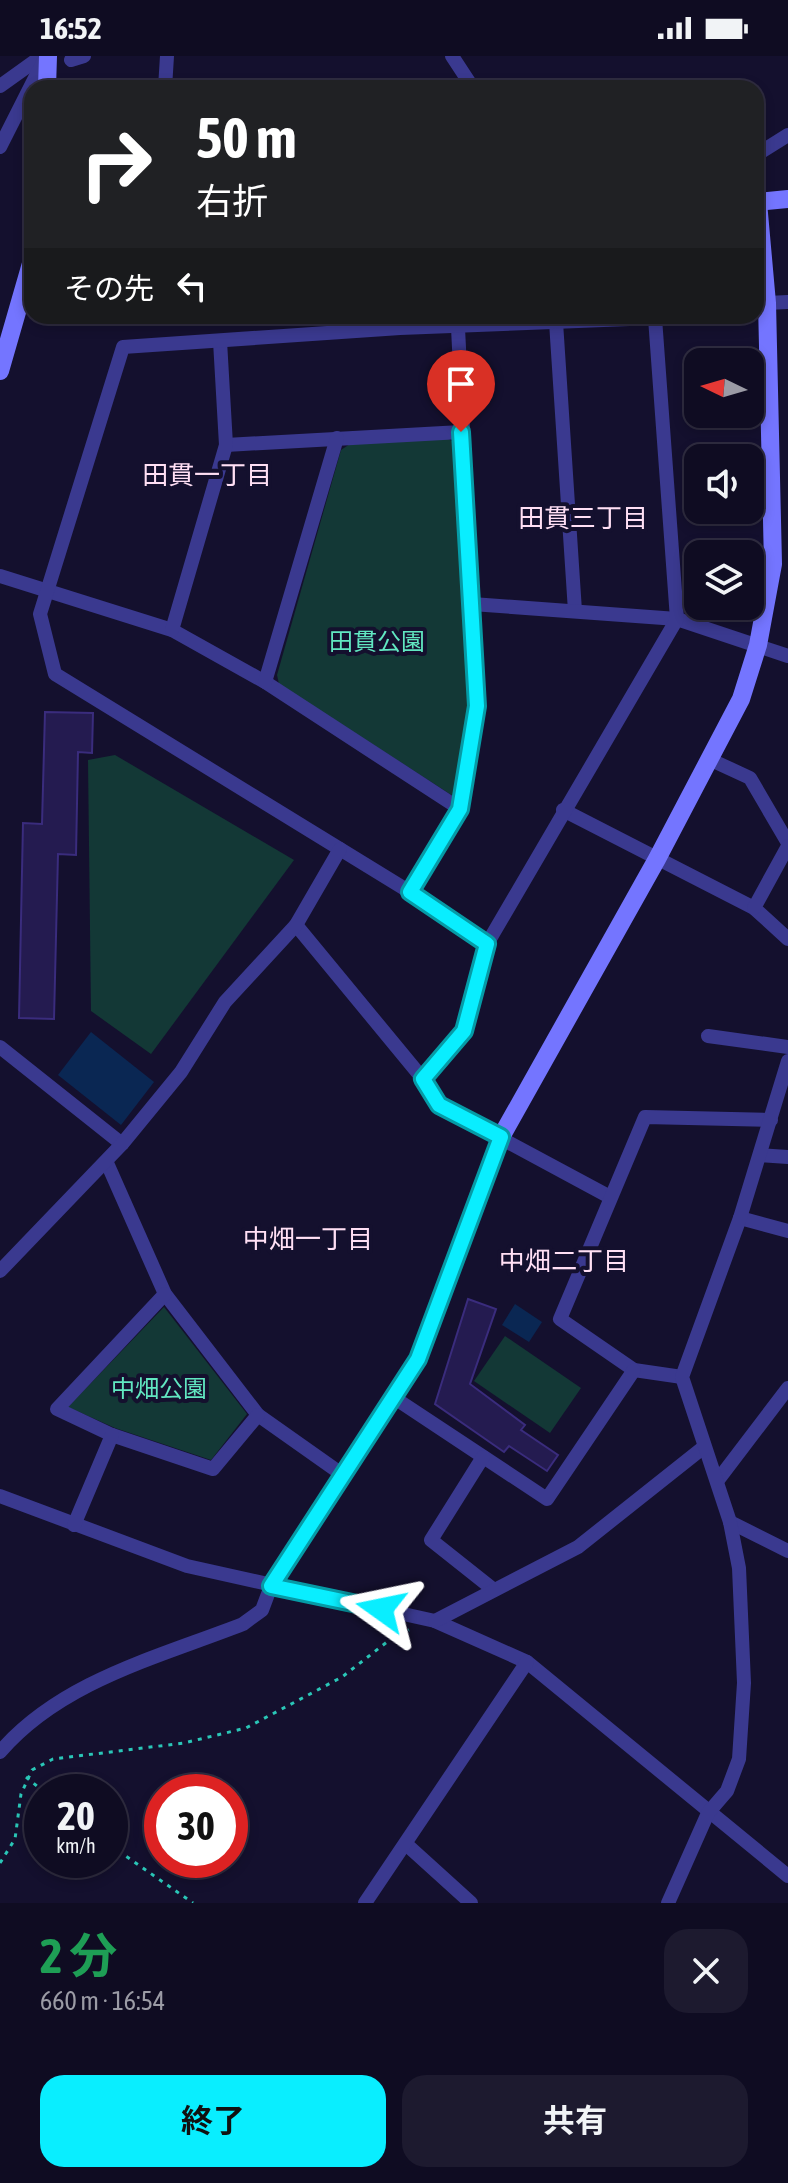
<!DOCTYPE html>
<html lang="ja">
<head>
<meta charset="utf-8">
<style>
  :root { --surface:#0f0c22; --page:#1d1a2f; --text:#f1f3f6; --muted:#9b9ba5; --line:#2f2c40; --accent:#09eeff }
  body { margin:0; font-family:"Asap Condensed","Noto Sans JP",sans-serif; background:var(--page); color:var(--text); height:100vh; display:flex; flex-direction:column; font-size:30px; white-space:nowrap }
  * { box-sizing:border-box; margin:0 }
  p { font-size:26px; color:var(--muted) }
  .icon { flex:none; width:44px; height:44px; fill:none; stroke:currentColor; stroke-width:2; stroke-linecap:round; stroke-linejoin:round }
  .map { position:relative; height:1847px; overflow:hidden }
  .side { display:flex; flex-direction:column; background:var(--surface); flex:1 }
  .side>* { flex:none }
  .guide { position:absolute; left:24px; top:24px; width:740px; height:244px; border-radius:24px; box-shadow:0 4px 12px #0003,0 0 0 2px var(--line); background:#202124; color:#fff; overflow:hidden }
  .needle { width:52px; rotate:275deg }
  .buttons { position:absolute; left:684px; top:292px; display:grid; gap:16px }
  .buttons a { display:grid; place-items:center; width:80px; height:80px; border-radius:16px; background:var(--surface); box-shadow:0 4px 12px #0003,0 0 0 2px var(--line); font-size:40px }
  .speed { position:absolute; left:24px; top:1718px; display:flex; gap:16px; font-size:40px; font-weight:700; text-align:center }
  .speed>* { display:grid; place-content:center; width:104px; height:104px; border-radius:50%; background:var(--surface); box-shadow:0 4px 12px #0003,0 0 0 2px var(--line); line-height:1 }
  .speed small { font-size:20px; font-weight:400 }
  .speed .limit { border:12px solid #d22; background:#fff; color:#111 }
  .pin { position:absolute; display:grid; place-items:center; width:68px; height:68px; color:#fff; margin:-82px -34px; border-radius:50% 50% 50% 0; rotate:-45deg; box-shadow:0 0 8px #0007 }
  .pin .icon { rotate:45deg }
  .me { position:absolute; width:88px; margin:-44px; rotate:282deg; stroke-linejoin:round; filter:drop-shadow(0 0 6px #0008) }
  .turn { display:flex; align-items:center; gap:28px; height:168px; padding:0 40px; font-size:36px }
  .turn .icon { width:104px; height:104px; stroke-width:2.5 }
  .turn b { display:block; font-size:56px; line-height:68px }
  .then { display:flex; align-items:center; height:76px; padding:0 40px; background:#0003; gap:16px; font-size:30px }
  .round { display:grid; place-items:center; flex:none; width:84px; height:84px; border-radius:24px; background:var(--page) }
  .summary { display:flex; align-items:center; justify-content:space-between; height:136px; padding:0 40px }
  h1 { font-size:48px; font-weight:700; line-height:60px; color:#1e9e55 }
  .action { display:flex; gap:16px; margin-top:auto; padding:16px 40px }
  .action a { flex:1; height:92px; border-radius:24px; background:var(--accent); color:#111; font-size:32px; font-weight:700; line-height:92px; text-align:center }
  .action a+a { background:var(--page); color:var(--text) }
  .status { display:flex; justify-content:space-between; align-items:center; height:56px; padding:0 40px; background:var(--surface); direction:ltr }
  .status svg { height:22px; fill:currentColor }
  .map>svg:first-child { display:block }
  .green { fill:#133836 }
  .water { fill:#0a2753 }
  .building { fill:#241b50; stroke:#3a2c7d; stroke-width:2 }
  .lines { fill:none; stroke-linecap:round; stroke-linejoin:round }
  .path { stroke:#2ac6b7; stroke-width:3; stroke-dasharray:4 6; stroke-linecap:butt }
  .street { stroke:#3a398f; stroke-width:14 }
  .secondary { stroke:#7475ff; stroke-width:18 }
  .route-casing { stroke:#069ba6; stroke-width:20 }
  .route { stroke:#09eeff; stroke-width:14 }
  .labels { text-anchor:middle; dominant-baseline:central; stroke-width:8; stroke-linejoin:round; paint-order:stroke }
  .park-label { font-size:24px; fill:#61e7c1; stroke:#14102e }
  .neighbourhood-label { font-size:26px; fill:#ffdff4; stroke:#14102e }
</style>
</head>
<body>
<div class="status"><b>16:52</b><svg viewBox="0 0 49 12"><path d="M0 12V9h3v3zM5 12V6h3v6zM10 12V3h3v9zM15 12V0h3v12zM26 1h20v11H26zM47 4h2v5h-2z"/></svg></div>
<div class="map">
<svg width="788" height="1847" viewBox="0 0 788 1847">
  <rect width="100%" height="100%" fill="#14102e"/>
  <g class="green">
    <polygon points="448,383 454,386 469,648 453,740 279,628 277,619 341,394 350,388"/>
    <polygon points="115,699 294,804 151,998 91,955 88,704"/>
    <polygon points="164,1251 247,1358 211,1404 115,1372 68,1351"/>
    <polygon points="505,1280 581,1332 550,1377 474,1325"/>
  </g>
  <g class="water">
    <polygon points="91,976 154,1026 121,1069 58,1019"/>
    <polygon points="515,1248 542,1266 529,1286 502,1269"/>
  </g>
  <g class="building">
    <polygon points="45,656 93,657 92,697 78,696 76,799 58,798 54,963 19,962 23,767 42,768"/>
    <polygon points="468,1243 496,1253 470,1328 525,1369 521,1374 558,1399 547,1415 509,1390 504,1396 435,1348"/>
  </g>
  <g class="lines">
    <g class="path">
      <polyline points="26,1721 44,1736"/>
      <polyline points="110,1789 193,1847"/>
      <polyline points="0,1807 15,1783 21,1738 32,1714 53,1703 184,1687 246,1672 342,1621 396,1579 409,1574"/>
    </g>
    <g class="street">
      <polyline points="452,0 473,32"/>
      <polyline points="71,4 84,0"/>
      <polyline points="0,30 42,0"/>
      <polyline points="165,32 167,0"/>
      <polyline points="0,91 46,0"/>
      <polyline points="756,99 788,79"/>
      <polyline points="756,122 758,146"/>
      <polyline points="767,247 788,246"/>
      <polyline points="556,266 575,555"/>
      <polyline points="226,389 461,376"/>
      <polyline points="0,520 172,574 265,626 460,753"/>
      <polyline points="472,548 677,563 788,600"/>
      <polyline points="172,574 226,389 220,285"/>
      <polyline points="265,626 337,382"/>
      <polyline points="711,704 750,722 788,787"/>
      <polyline points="563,754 754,852 788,883"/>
      <polyline points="410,836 460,753 477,650 458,272"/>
      <polyline points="754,852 788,790"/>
      <polyline points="296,869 423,1023 439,1049 610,1141"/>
      <polyline points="708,980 788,991"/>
      <polyline points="0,991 122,1088"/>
      <polyline points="423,1023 464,975 487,888 677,563 655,262 400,272 123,291 40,558 55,618 410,836 487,888"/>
      <polyline points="760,1099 788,1101"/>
      <polyline points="107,1107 165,1238 258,1359 343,1419"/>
      <polyline points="740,1162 788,1175"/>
      <polyline points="0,1215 122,1088 181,1016 225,946 296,869 340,793"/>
      <polyline points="165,1238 57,1353 112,1379 213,1413 258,1359"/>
      <polyline points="682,1321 634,1314 560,1263 645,1061 771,1064"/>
      <polyline points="393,1341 547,1443 634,1314"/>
      <polyline points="483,1401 431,1484 494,1534"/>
      <polyline points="718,1424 788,1332"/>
      <polyline points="0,1440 187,1510 435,1565 527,1606 788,1820"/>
      <polyline points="730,1466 788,1495"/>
      <polyline points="74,1469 112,1379"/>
      <polyline points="435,1565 578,1491 704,1391"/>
      <path d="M0,1696C61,1625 159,1601 243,1568L262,1554L271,1530"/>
      <polyline points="407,1789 471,1847"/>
      <polyline points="365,1847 527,1606"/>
      <polyline points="668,1847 708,1757 727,1735 739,1703 744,1627 739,1512 730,1466 682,1321 740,1162 788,1005"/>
    </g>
    <g class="secondary">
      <polyline points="47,32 48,0"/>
      <polyline points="756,146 788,143"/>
      <polyline points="0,315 32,204"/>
      <polyline points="271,1530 418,1303 501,1081 657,803 741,643 758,589 773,508 767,247 758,146"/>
    </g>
  </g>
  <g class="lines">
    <g class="route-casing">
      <polyline id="route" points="381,1553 271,1530 418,1303 501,1081 439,1049 423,1023 464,975 487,888 410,836 460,753 477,650 461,376"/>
    </g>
    <use href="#route" class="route"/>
  </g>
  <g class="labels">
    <g class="park-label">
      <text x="377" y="585">田貫公園</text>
      <text x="159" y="1332">中畑公園</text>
    </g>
    <g class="neighbourhood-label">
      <text x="207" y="419">田貫一丁目</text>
      <text x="583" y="462">田貫三丁目</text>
      <text x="308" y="1183">中畑一丁目</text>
      <text x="564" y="1205">中畑二丁目</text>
    </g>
  </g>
</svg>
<div class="buttons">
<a><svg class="needle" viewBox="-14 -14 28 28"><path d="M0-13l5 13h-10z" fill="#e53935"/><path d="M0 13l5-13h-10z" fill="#9b9ba5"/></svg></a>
<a><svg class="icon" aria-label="sound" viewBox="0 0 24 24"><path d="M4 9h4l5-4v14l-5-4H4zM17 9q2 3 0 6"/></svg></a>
<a><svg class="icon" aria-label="layers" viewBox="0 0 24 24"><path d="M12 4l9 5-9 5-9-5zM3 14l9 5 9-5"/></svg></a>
</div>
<div class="speed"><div>20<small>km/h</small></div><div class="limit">30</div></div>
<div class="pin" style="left:461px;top:376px;background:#d93025"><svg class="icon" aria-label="arrive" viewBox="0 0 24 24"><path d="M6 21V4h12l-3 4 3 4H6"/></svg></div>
<svg class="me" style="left:381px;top:1553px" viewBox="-20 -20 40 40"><path d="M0-17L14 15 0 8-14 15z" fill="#09eeff" stroke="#fff" stroke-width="4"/></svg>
<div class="guide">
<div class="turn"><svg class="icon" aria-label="right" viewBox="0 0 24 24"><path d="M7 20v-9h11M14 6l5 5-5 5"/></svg><div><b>50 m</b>右折</div></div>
<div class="then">その先<svg class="icon" aria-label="left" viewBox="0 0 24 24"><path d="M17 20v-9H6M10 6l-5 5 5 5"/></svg></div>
</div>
</div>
<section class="side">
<div class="summary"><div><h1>2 分</h1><p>660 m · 16:54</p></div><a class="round"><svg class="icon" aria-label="close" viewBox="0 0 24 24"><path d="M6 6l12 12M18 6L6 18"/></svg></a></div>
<div class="action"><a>終了</a><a>共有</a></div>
</section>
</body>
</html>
